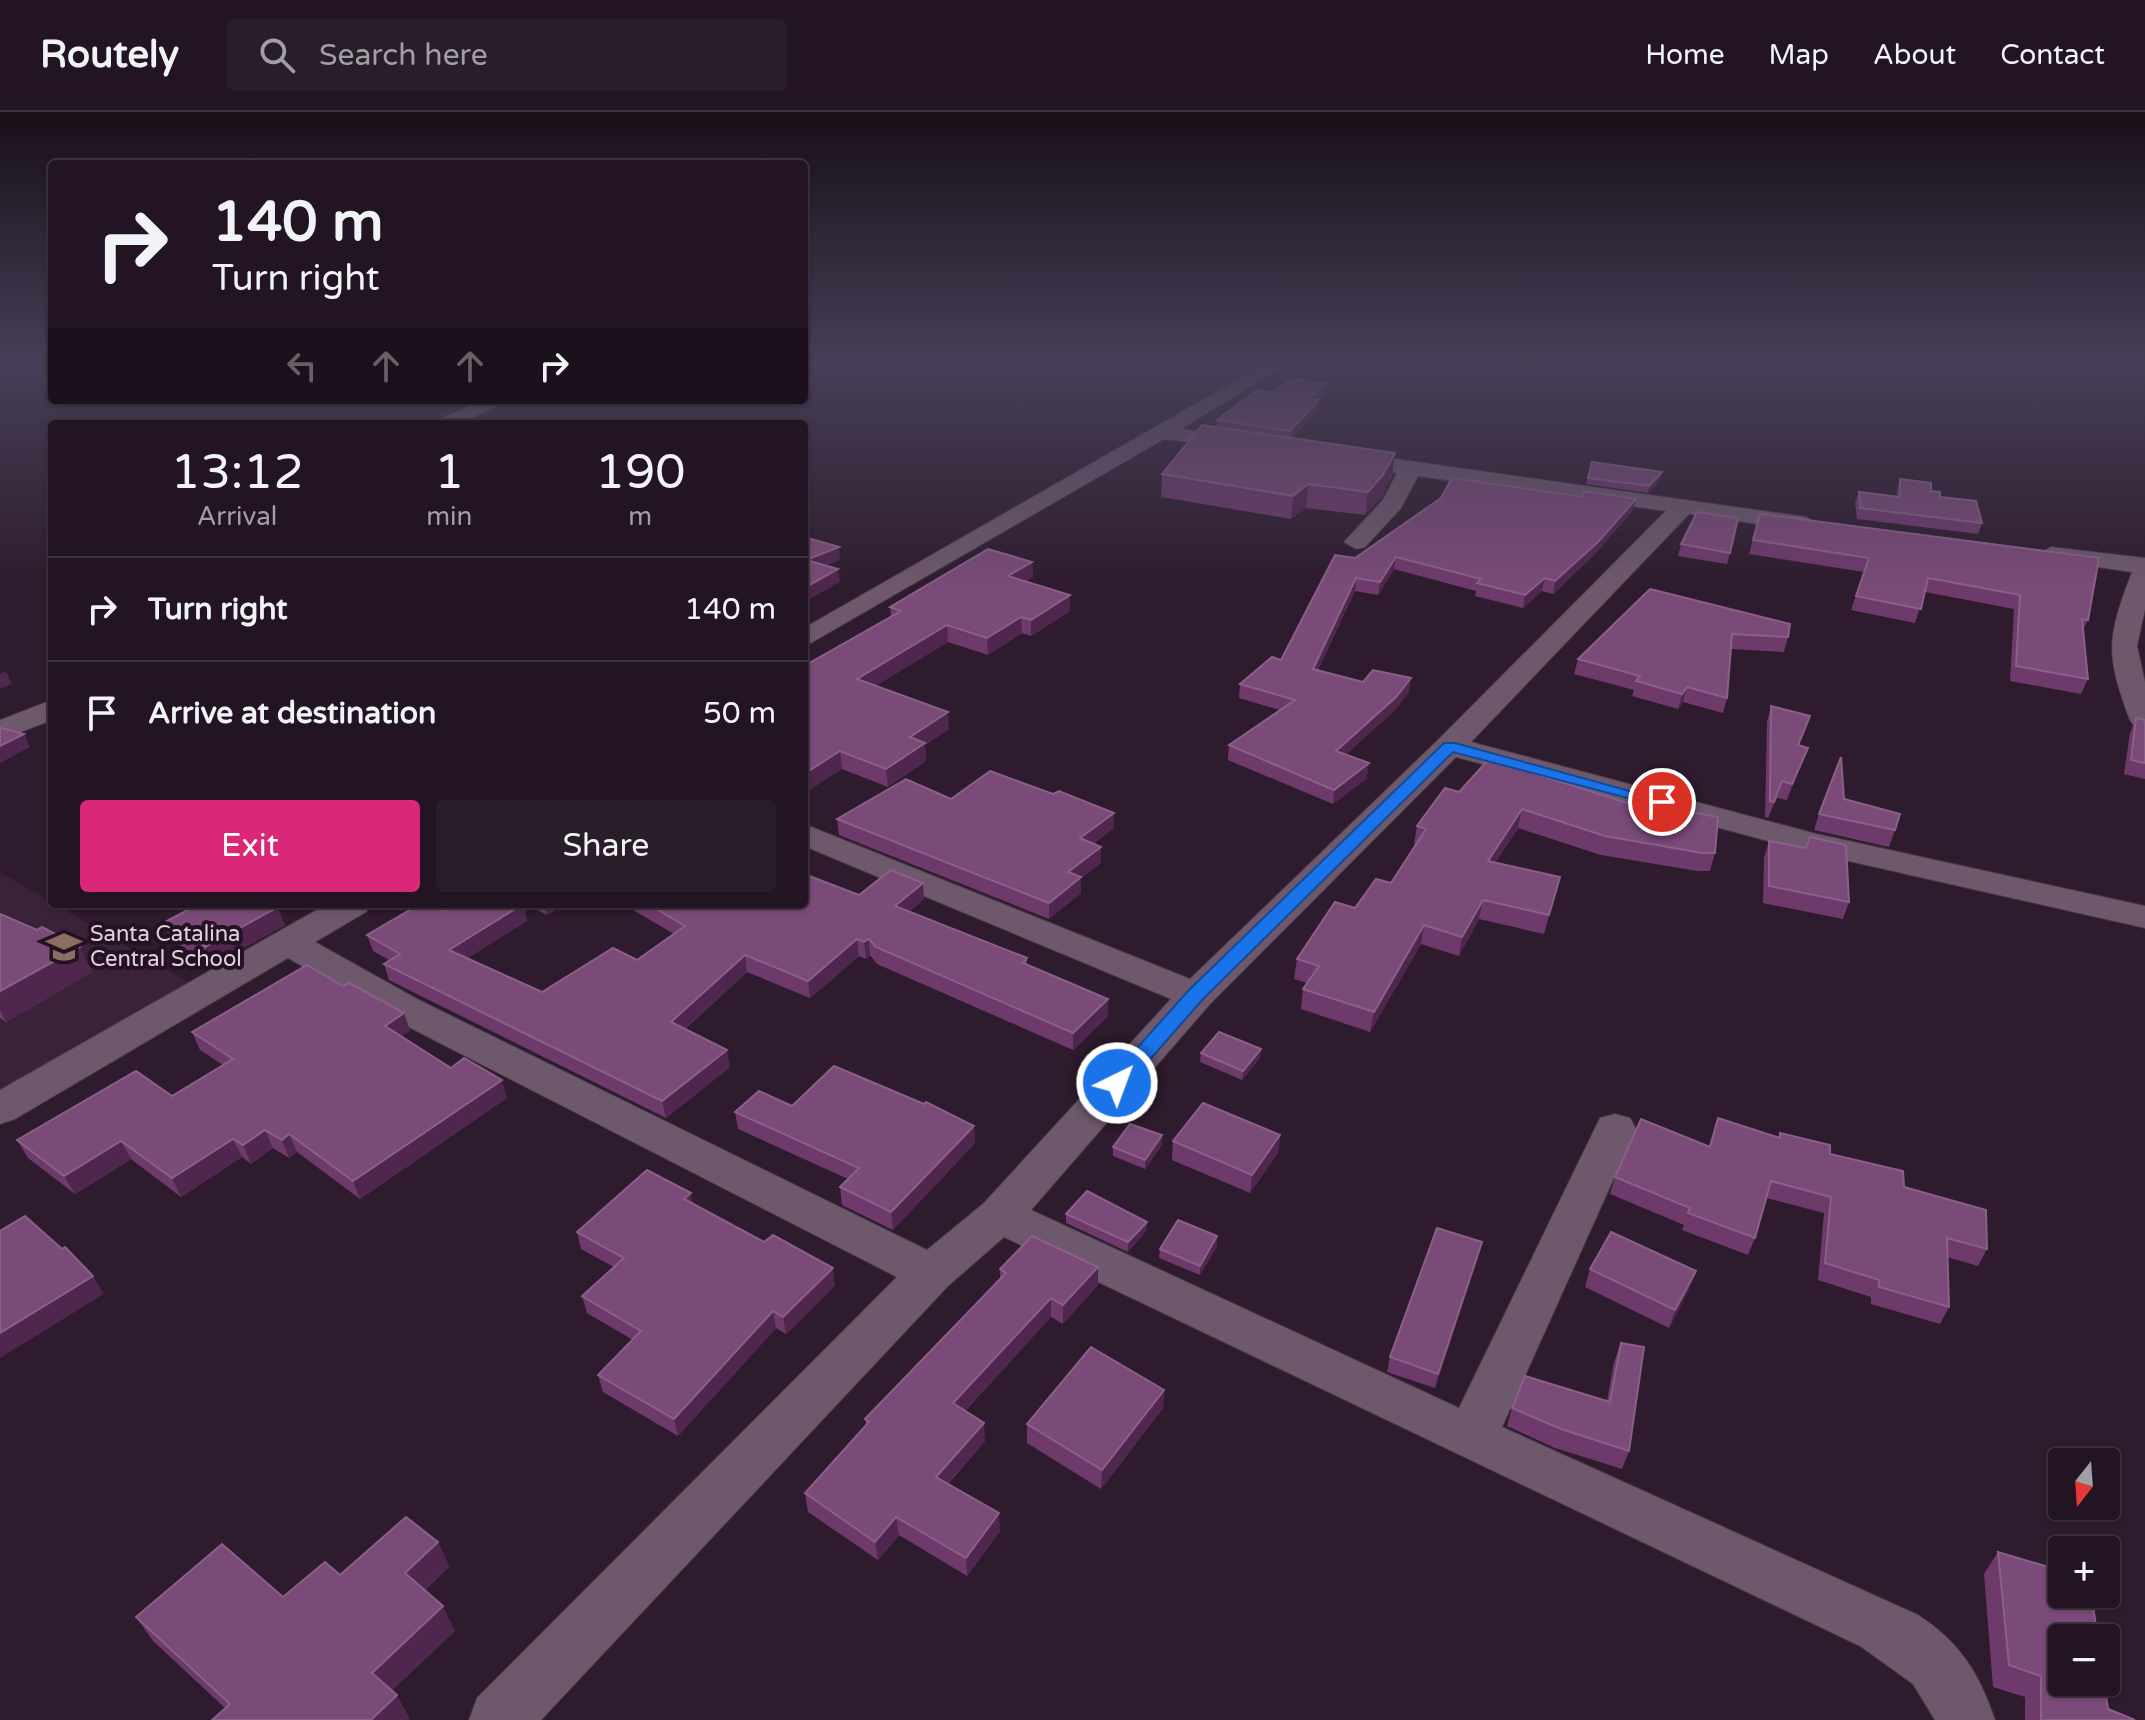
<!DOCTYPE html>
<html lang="en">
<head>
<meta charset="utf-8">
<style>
  :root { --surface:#221422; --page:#2a1d2a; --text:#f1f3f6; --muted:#a29ea5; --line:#3f3340; --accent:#db2777 }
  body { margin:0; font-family:"Varela Round",sans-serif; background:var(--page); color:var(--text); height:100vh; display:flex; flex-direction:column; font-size:30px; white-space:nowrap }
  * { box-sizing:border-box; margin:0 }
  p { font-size:26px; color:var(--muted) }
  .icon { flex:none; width:44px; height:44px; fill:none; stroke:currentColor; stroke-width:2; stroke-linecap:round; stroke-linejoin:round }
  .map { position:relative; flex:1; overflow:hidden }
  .drawer { position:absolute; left:48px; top:308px; width:760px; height:488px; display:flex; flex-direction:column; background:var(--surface); border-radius:8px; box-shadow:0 2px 6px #0004,0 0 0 2px var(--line) }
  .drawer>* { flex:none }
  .hud { position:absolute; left:48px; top:48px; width:760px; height:244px; border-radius:8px; box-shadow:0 2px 6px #0004,0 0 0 2px var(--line); background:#221422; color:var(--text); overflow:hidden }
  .needle { width:52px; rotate:197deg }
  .controls { position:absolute; left:2048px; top:1336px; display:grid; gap:16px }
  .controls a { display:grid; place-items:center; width:72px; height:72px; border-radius:8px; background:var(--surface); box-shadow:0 2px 6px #0004,0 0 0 2px var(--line); font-size:40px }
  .pin { position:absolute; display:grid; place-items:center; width:68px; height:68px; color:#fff; margin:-34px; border:4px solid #fff; border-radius:50%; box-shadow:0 2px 8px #0007 }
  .me { position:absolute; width:88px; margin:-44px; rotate:42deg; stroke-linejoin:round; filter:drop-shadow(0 0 6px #0008) }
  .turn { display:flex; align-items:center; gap:28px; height:168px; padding:0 32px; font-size:36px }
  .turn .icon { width:104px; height:104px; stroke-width:2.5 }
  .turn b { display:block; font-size:56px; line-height:68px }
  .lanes { display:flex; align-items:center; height:76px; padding:0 32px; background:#0003; justify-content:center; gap:40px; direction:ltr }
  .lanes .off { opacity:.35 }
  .eta { display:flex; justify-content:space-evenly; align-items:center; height:136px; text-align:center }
  .eta b { font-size:48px; font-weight:600; line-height:56px }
  .cta { display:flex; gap:16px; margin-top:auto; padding:16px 32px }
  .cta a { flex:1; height:92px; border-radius:8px; background:var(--accent); color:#fff; font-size:32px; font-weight:600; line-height:92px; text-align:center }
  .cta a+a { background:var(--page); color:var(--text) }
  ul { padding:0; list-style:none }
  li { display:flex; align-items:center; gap:24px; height:104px; padding:0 32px; border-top:2px solid var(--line) }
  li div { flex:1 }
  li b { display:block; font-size:30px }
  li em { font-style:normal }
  header { display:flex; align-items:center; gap:48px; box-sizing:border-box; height:112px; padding:0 40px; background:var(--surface); border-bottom:2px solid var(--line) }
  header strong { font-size:38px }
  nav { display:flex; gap:44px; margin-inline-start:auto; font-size:28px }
  .search { width:560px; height:72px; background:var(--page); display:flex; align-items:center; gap:20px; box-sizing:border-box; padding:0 28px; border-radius:8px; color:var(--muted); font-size:30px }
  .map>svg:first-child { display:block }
  .built { fill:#3a2339 }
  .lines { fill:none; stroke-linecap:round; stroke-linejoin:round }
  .minor-casing { stroke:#463645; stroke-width:2 }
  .minor { fill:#6e586c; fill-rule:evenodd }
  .wall { fill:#6e3a6c }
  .shaded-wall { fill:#4f264d }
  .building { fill:#7a4a78; stroke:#8a6088; stroke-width:2 }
  .route { fill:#1a73e8; stroke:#114b97; stroke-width:2 }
  .labels { text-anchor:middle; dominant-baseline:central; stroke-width:8; stroke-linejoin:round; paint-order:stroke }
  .poi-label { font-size:22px; fill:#e0d3df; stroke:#241224; text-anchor:start }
</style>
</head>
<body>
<header>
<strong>Routely</strong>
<div class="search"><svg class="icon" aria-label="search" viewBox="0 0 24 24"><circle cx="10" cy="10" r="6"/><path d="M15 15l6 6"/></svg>Search here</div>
<nav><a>Home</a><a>Map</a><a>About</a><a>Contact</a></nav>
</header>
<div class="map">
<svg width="2145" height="1608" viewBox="0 0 2145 1608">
  <rect width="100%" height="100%" fill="#2e1b2d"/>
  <polygon class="built" points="0,760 202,878 0,994"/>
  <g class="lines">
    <g class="minor-casing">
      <g id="minor">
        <polygon points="1267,251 1289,251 1181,317 1248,327 1251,332 1248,337 1164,327 804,535 804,516"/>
        <polygon points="483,288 511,288 458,312 429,312"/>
        <path d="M1346,340L1806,405L1818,412L1806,419L1689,402L1471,630L1817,722L2145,794V816L1813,741L1456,645L1210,892L1031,1098L1459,1296L1600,1006L1615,1002L1630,1006L1636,1017L1502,1315L1918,1503C1960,1530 1979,1561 1995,1608H1935L1913,1572L1860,1534L1004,1125L948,1174L541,1608H469L477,1586L897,1165L391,906L288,846L15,1007L0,1012V978L327,792H371L366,800L315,830L419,888L927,1138L984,1091L1171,887L804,734V712L1190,867L1439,627L1666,399L1418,364L1401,396L1365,435L1356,437L1344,430L1383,388L1397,361L1338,352L1335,347Z"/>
        <path d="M2051,435L2145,446V497L2137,534L2145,570V617L2134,614L2130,608C2105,541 2107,526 2132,460L2042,447L2039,442Z"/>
        <polygon points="52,588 52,608 0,628 0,608"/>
      </g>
    </g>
    <use href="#minor" class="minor"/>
  </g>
  <g class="wall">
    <polygon points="1326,272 1325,282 1318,288 1319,288 1318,299 1292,326 1395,341 1392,364 1381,386 1365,403 1306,396 1291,407 1161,385 1162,362 1217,316 1217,308 1274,280"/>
    <polygon points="1592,350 1662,360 1661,366 1648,381 1586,372"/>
    <polygon points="1900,367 1931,379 1982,411 1978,422 1857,407 1855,391 1859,380 1897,385 1897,378"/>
    <polygon points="1633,398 1595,442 1553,482 1542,479 1523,496 1475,484 1476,479 1394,457 1378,483 1355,479 1318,558 1363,570 1409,580 1394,599 1346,642 1367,666 1333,692 1228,648 1229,633 1280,598 1239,586 1240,572 1281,548 1355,446"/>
    <polygon points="1760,402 2099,446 2088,508 2083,518 2088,567 2081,582 2010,569 2014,497 1925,480 1915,511 1851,498 1864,460 1749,442"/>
    <polygon points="1681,432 1730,441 1727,452 1678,444"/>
    <polygon points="1032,450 1033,465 1025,469 1070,499 1031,524 1022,521 988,543 948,530 875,574 949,617 925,633 926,649 888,675 842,657 804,681 804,554 891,505 890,495"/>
    <polygon points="1650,477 1788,525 1784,540 1731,537 1727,586 1723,601 1683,590 1678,597 1632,584 1634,578 1574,562 1578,547"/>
    <polygon points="1771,594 1805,619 1799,633 1808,636 1787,688 1777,686 1768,706 1765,705 1767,610"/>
    <polygon points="2136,606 2145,608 2145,667 2124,662 2130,621"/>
    <polygon points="1445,676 1715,741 1710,759 1697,759 1601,743 1518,716 1495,751 1560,765 1544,822 1479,807 1459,844 1421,832 1370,920 1301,897 1303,877 1307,871 1294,867 1297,847 1355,796 1391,771 1415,733 1414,732 1417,714"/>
    <polygon points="1844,687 1895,718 1889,735 1814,718 1819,702"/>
    <polygon points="837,707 1114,716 1093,732 1101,735 1101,751 1081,766 1081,781 1049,807 839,723"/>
    <polygon points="1769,729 1806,736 1849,790 1843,807 1763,791 1764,746"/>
    <polygon points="859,783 924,787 909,800 1027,846 1027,852 1108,887 1108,904 1073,938 877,852 870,843 866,847 859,844 810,886 747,860 685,917 730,955 666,1006 389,868 384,852 389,848 373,839 367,823 446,798 523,792 527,809 467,846 542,880 637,848 674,822 623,792 804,792"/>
    <polygon points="526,792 564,792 547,803"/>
    <polygon points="0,802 92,860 6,910 0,906"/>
    <polygon points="163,811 285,813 212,853 171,828"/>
    <polygon points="343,874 404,901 410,919 402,924 451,956 507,986 360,1087 297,1040 289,1046 273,1036 251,1052 242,1045 181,1085 131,1047 75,1082 28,1046 17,1028 172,984 223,953 200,938 192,920"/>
    <polygon points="1201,941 1260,946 1242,968 1200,950"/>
    <polygon points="792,994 974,1014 975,1031 893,1118 842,1093 840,1075 848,1067 738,1017 735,1000"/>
    <polygon points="1718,1006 1778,1025 1780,1021 1830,1042 1904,1075 1987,1137 1978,1154 1947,1145 1949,1195 1940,1212 1871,1192 1871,1185 1818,1168 1824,1101 1766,1086 1755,1126 1748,1143 1682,1118 1684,1113 1610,1082 1615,1065 1709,1034"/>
    <polygon points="1280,1023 1278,1041 1250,1081 1172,1048 1173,1029"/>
    <polygon points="1162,1033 1145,1057 1113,1044 1113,1035"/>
    <polygon points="693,1092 835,1173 786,1222 776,1216 678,1324 603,1280 598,1263 633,1228 587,1201 582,1184 614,1155 581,1137 577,1120"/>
    <polygon points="1066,1102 1147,1110 1146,1119 1128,1140 1066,1111"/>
    <polygon points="1217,1124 1217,1134 1200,1163 1159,1146 1160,1137"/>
    <polygon points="1478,1145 1435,1276 1387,1260 1390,1245"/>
    <polygon points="1098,1155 1098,1173 1063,1212 1051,1205 965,1299 985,1329 948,1372 1000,1419 967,1464 899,1423 878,1448 808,1400 805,1381 866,1313 865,1307 1000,1166 1000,1157"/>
    <polygon points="1590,1157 1689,1177 1669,1216 1585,1175"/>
    <polygon points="1621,1231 1629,1339 1622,1357 1555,1336 1507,1314 1512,1296 1607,1289 1614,1250"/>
    <polygon points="1164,1278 1163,1296 1101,1377 1027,1331 1027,1312"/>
    <polygon points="438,1430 449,1455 425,1478 455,1519 392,1578 410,1607 225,1596 153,1529 136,1505 283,1485 340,1463"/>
    <polygon points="1998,1440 2108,1597 2135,1608 2025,1608 2025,1585 1993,1575 1984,1462"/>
  </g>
  <g class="shaded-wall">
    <polygon points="1326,272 1325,282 1307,297 1308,287"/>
    <polygon points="1319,288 1318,299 1289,329 1290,319"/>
    <polygon points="1395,341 1392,364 1381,386 1365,403 1368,380"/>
    <polygon points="1662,360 1661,366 1648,381 1649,374"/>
    <polygon points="1308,372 1306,396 1291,407 1293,384"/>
    <polygon points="1636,387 1633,398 1595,442 1553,482 1555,469"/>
    <polygon points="839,435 840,448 807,461 806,448"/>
    <polygon points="1396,445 1394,457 1378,483 1380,470"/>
    <polygon points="1032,450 1033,465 1008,480 1008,464"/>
    <polygon points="838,457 840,470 808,488 808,493 804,496 804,476"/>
    <polygon points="1356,466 1355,479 1312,570 1313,557"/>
    <polygon points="1545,466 1542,479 1523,496 1525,483"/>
    <polygon points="1070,483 1070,499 1031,524 1031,508"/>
    <polygon points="1021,505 1022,521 988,543 987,526"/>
    <polygon points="947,513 948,530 859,584 857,567"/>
    <polygon points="6,559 12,572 0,577 0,562"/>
    <polygon points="1411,566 1409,580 1394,599 1335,653 1336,639"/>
    <polygon points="1687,575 1683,590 1678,597 1682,582"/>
    <polygon points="948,600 949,617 925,633 926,649 888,675 886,657 910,625"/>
    <polygon points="24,622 30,635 0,651 0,634"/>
    <polygon points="1808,636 1802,651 1787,688 1792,672"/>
    <polygon points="840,639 842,657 804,681 804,662"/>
    <polygon points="1369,651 1367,666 1333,692 1334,678"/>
    <polygon points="1782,669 1777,686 1768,706 1774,690"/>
    <polygon points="1522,697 1518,716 1484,768 1488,749"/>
    <polygon points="1114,701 1114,716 1080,741 1080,726"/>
    <polygon points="1101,735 1101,751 1081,766 1081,781 1049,807 1049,791 1068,760"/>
    <polygon points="923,771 924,787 896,810 895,794"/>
    <polygon points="1483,788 1479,807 1459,844 1462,825"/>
    <polygon points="523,792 527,809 454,855 449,838"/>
    <polygon points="545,792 564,792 547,803"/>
    <polygon points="278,795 285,813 212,853 205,835"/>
    <polygon points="1424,813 1421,832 1370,920 1374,900"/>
    <polygon points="857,827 859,844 810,886 808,869"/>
    <polygon points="869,827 870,843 866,847 864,830"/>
    <polygon points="80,835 92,860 6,910 0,898 0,879"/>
    <polygon points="745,843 747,860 674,926 671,910"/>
    <polygon points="1108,887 1108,904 1073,938 1073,921"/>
    <polygon points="404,901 410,919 391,931 385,914"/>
    <polygon points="1261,937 1260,946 1242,968 1243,959"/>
    <polygon points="727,938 730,955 666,1006 662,989"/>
    <polygon points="502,968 507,986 360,1087 353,1069"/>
    <polygon points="974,1014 975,1031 893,1118 891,1100"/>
    <polygon points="265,1018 273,1036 251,1052 243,1033"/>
    <polygon points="289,1022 297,1040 289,1046 282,1028"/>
    <polygon points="1162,1023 1162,1033 1145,1057 1145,1048"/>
    <polygon points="1280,1023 1278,1041 1250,1081 1252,1063"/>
    <polygon points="233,1027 242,1045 181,1085 172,1066"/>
    <polygon points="121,1029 131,1047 75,1082 64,1064"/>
    <polygon points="691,1081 694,1098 684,1087"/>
    <polygon points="1147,1110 1146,1119 1128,1140 1128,1130"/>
    <polygon points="1217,1124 1217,1134 1200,1163 1200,1154"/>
    <polygon points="1482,1130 1478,1145 1435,1276 1438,1262"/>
    <polygon points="1098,1155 1098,1173 1063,1212 1063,1193"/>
    <polygon points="833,1156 835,1173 786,1222 783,1205"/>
    <polygon points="1696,1159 1689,1177 1669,1216 1675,1198"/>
    <polygon points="93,1164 104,1182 0,1246 0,1221"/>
    <polygon points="1051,1186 1051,1205 954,1310 953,1291"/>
    <polygon points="773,1199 776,1216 678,1324 674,1307"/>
    <polygon points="1164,1278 1163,1296 1101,1377 1102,1358"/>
    <polygon points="984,1311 985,1329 937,1383 936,1365"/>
    <polygon points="999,1401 1000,1419 967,1464 966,1446"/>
    <polygon points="896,1405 899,1423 878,1448 875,1430"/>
    <polygon points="438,1430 449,1455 417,1485 405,1461"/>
    <polygon points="443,1494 455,1519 385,1585 372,1561"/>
    <polygon points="397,1583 410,1607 408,1608 371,1608"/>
  </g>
  <g class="building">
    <polygon points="1292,266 1326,272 1308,287 1319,288 1290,319 1217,308 1257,278 1274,280"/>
    <polygon points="1202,313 1395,341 1383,363 1368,380 1308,372 1293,384 1162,362"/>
    <polygon points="1592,350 1662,360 1649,374 1588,366"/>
    <polygon points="1452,366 1582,385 1584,379 1636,387 1598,430 1555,469 1545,466 1525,483 1477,471 1481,467 1396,445 1380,470 1356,466 1313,557 1363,570 1373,558 1411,566 1396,585 1336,639 1369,651 1334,678 1229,633 1295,588 1240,572 1272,545 1281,548 1335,443 1355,446 1441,386"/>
    <polygon points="1900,367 1931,371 1931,379 1940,380 1940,385 1976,389 1982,411 1860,396 1859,380 1900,385"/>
    <polygon points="1697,400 1738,406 1730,441 1681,432"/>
    <polygon points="1760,402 2099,446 2088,508 2082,507 2088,567 2016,554 2020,483 1928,466 1921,497 1856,484 1869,446 1753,428"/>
    <polygon points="804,425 839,435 806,448 838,457 804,476"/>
    <polygon points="988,437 1032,450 1008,464 1070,483 1031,508 1021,505 987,526 947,513 857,567 948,600 910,625 925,631 886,657 840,639 804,662 804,554 901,499 890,495"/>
    <polygon points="1650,477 1790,512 1788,525 1732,522 1727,586 1687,575 1682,582 1636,569 1640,564 1578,547"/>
    <polygon points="1771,594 1810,604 1798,633 1808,636 1792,672 1782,669 1774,690 1770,689"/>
    <polygon points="2136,606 2145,608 2145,651 2131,648"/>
    <polygon points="0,616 1,616 24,622 0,634"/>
    <polygon points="1841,645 1844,687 1900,702 1895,718 1819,702"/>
    <polygon points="1489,647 1646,697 1646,692 1718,705 1715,741 1702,741 1605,724 1522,697 1488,749 1560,765 1549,803 1483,788 1462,825 1424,813 1374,900 1303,877 1319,854 1297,847 1335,790 1355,796 1376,767 1391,771 1426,717 1417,714 1445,676 1459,680"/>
    <polygon points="990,659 1053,682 1059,679 1114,701 1080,726 1101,735 1068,760 1081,765 1049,791 837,707 906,667 951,687"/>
    <polygon points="1810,725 1846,733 1849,790 1769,774 1769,729 1806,736"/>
    <polygon points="891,758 923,771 895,794 1027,846 1023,851 1108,887 1073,921 876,835 869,827 864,830 857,827 808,869 745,843 671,910 727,938 662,989 384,852 400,842 367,823 420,792 434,792 446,798 457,792 523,792 449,838 542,880 613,836 637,848 685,814 648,792 804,792 804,762 859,783"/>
    <polygon points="199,792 272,792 278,795 205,835 163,811"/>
    <polygon points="0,802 37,818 42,815 80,835 0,879"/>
    <polygon points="307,853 343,874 349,871 404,901 385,914 451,956 464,946 502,968 353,1069 289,1022 282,1028 265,1018 243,1033 233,1027 172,1066 121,1029 64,1064 17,1028 136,959 172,984 233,947 192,920"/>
    <polygon points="1219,920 1261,937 1243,959 1201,941"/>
    <polygon points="834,954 924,992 926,990 974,1014 891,1100 840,1075 859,1056 735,1000 759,979 792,994"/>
    <polygon points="1203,991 1280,1023 1252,1063 1173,1029"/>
    <polygon points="1718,1006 1780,1026 1780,1021 1830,1033 1830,1042 1903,1059 1904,1075 1986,1098 1987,1137 1947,1126 1949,1195 1879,1175 1879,1168 1825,1151 1831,1085 1771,1069 1755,1126 1688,1101 1690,1096 1615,1065 1641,1007 1710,1035"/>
    <polygon points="1130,1012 1162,1023 1145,1048 1113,1035"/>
    <polygon points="647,1058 691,1081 684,1087 764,1130 773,1123 833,1156 783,1205 773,1199 674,1307 598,1263 641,1219 582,1184 624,1146 577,1120"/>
    <polygon points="1087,1079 1147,1110 1128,1130 1066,1102"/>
    <polygon points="25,1104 62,1137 65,1135 93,1164 0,1221 0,1119"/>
    <polygon points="1178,1108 1217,1124 1200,1154 1160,1137"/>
    <polygon points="1437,1116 1482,1130 1438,1262 1390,1245"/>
    <polygon points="1611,1120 1696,1159 1675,1198 1590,1157"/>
    <polygon points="1032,1124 1098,1155 1063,1193 1051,1186 953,1291 984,1311 936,1365 999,1401 966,1446 896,1405 875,1430 805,1381 869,1310 865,1307 1006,1161 1000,1157"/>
    <polygon points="1621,1231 1644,1235 1629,1339 1561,1317 1512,1296 1525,1264 1610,1290"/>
    <polygon points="1091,1235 1164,1278 1102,1358 1027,1312"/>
    <polygon points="406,1405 438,1430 405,1461 443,1494 372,1561 397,1583 371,1608 212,1608 230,1592 136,1505 222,1432 283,1485 325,1450 340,1463"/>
    <polygon points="1998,1440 2062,1459 2062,1482 2091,1482 2098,1526 2062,1526 2062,1570 2104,1570 2108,1597 2135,1608 2041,1608 2041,1564 2009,1553"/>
  </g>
  <linearGradient id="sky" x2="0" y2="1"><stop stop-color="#190f19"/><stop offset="0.53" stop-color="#463f57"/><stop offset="1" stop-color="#463f57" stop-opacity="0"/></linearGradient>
  <rect width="2145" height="476" fill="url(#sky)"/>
  <polygon class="route" points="1444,631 1455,631 1670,690 1662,695 1453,640 1203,887 1125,976 1110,976 1107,971 1110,966 1189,878"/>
  <defs>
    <g id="school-bare" transform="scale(2.76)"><path d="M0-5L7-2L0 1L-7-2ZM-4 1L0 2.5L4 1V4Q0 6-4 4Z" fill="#8d6e63" stroke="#241224" stroke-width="2.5" paint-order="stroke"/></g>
  </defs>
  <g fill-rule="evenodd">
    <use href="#school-bare" x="64" y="835"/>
  </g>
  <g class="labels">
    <g class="poi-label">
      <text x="90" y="822">Santa Catalina<tspan x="90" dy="25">Central School</tspan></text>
    </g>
  </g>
</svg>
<div class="controls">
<a><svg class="needle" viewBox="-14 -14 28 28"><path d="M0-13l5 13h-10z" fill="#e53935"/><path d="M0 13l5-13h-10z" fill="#a29ea5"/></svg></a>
<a>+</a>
<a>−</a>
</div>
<div class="pin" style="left:1662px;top:690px;background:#d93025"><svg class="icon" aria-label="arrive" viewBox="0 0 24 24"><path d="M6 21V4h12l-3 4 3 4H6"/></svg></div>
<svg class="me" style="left:1117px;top:971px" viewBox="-20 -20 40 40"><circle r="17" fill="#1a73e8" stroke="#fff" stroke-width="3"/><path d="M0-11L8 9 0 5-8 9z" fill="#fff"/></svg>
<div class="hud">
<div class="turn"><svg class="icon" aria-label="right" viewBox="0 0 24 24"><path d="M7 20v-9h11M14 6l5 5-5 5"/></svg><div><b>140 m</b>Turn right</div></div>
<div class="lanes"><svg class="icon off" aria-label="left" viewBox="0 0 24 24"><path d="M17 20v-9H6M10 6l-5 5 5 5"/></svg><svg class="icon off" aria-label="ahead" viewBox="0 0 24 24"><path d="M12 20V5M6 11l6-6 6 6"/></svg><svg class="icon off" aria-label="ahead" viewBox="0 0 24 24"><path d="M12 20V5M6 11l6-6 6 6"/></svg><svg class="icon" aria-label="right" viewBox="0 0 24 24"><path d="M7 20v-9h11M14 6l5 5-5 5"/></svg></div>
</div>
<section class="drawer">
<div class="eta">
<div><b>13:12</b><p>Arrival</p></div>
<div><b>1</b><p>min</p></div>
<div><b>190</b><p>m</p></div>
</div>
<ul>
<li><svg class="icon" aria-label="right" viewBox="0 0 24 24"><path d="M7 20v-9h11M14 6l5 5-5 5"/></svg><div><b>Turn right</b></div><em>140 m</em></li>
<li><svg class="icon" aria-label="arrive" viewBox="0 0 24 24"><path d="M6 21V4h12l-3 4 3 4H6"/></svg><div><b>Arrive at destination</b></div><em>50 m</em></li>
</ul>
<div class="cta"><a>Exit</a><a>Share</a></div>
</section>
</div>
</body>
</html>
